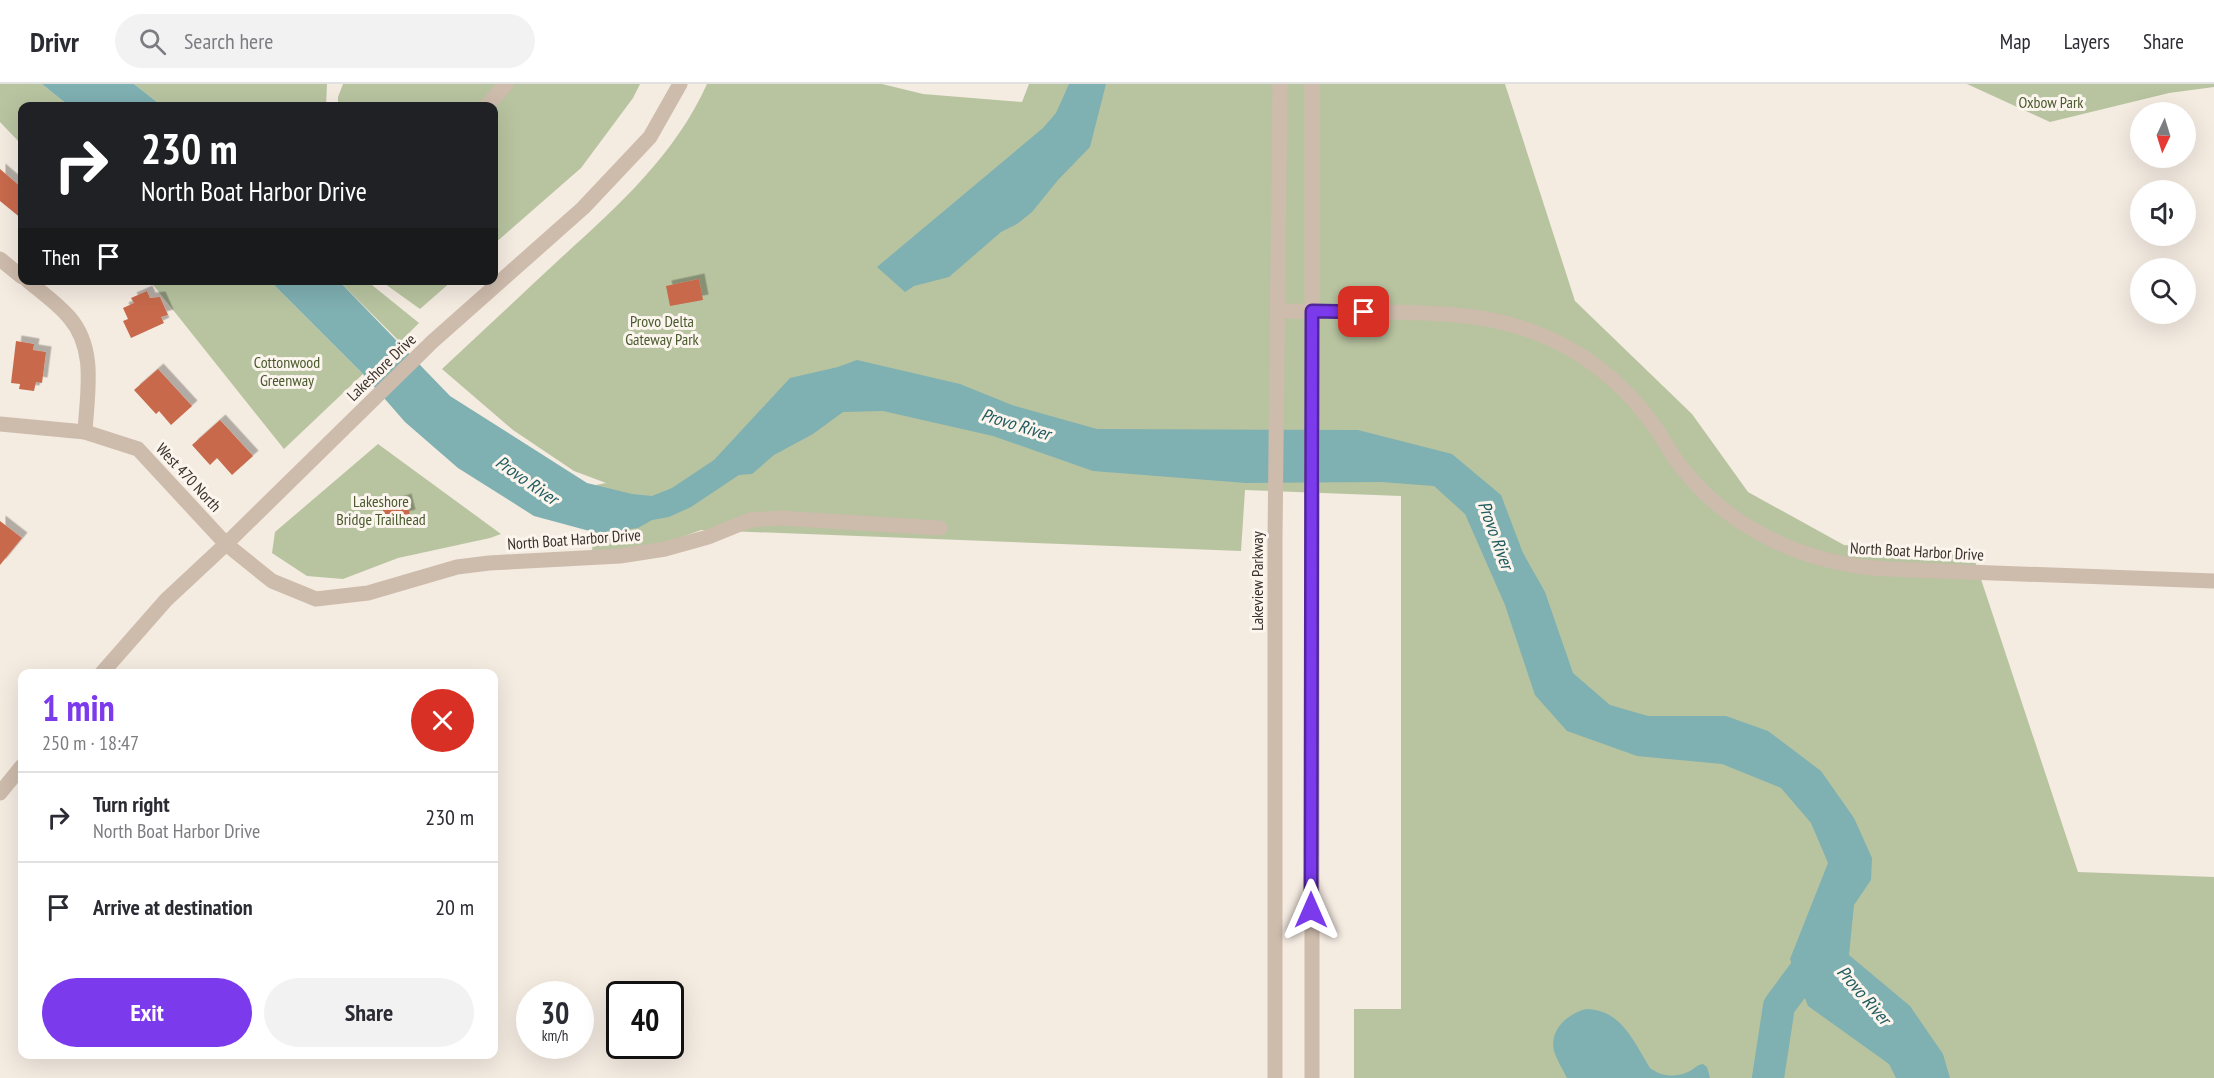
<!DOCTYPE html>
<html lang="en">
<head>
<meta charset="utf-8">
<style>
  :root { --surface:#fff; --page:#f2f2f3; --text:#2b2b33; --muted:#7c7c81; --line:#e1e1e2; --accent:#7c3aed }
  body { margin:0; font-family:"PT Sans Narrow",sans-serif; background:var(--page); color:var(--text); height:100vh; display:flex; flex-direction:column; font-size:22px; white-space:nowrap }
  * { box-sizing:border-box; margin:0 }
  p { font-size:20px; color:var(--muted) }
  .icon { flex:none; width:33px; height:33px; fill:none; stroke:currentColor; stroke-width:2; stroke-linecap:round; stroke-linejoin:round }
  .map { position:relative; flex:1; overflow:hidden }
  .details { position:absolute; left:18px; top:585px; width:480px; height:390px; display:flex; flex-direction:column; background:var(--surface); border-radius:12px; box-shadow:0 6px 24px #0002 }
  .details>* { flex:none }
  .banner { position:absolute; left:18px; top:18px; width:480px; height:183px; border-radius:12px; box-shadow:0 6px 24px #0002; background:#202124; color:#fff; overflow:hidden }
  .needle { width:39px; rotate:184deg }
  .tools { position:absolute; left:2130px; top:18px; display:grid; gap:12px }
  .tools a { display:grid; place-items:center; width:66px; height:66px; border-radius:50%; background:var(--surface); box-shadow:0 6px 24px #0002; font-size:30px }
  .speed { position:absolute; left:516px; top:897px; display:flex; gap:12px; font-size:30px; font-weight:700; text-align:center }
  .speed>* { display:grid; place-content:center; width:78px; height:78px; border-radius:50%; background:var(--surface); box-shadow:0 6px 24px #0002; line-height:1 }
  .speed small { font-size:15px; font-weight:400 }
  .speed .limit { border:3px solid #111; border-radius:9px; background:#fff; color:#111 }
  .pin { position:absolute; display:grid; place-items:center; width:51px; height:51px; color:#fff; margin:-26px; border-radius:12px; box-shadow:0 3px 9px #0006 }
  .me { position:absolute; width:66px; margin:-33px; rotate:0deg; stroke-linejoin:round; filter:drop-shadow(0 0 4px #0008) }
  .turn { display:flex; align-items:center; gap:21px; height:126px; padding:0 24px; font-size:27px }
  .turn .icon { width:78px; height:78px; stroke-width:2.5 }
  .turn b { display:block; font-size:42px; line-height:51px }
  .then { display:flex; align-items:center; height:57px; padding:0 24px; background:#0003; gap:12px; font-size:22px }
  .round { display:grid; place-items:center; flex:none; width:63px; height:63px; border-radius:32px; background:var(--page) }
  .headline { display:flex; align-items:center; justify-content:space-between; height:102px; padding:0 24px }
  h1 { font-size:36px; font-weight:800; line-height:45px; color:var(--accent) }
  .cta { display:flex; gap:12px; margin-top:auto; padding:12px 24px }
  .cta a { flex:1; height:69px; border-radius:36px; background:var(--accent); color:#fff; font-size:24px; font-weight:800; line-height:69px; text-align:center }
  .cta a+a { background:var(--page); color:var(--text) }
  ul { padding:0; list-style:none }
  li { display:flex; align-items:center; gap:18px; height:90px; padding:0 24px; border-top:2px solid var(--line) }
  li div { flex:1 }
  li b { display:block; font-size:22px }
  li em { font-style:normal }
  header { display:flex; align-items:center; gap:36px; box-sizing:border-box; height:84px; padding:0 30px; background:var(--surface); border-bottom:2px solid var(--line) }
  header strong { font-size:28px }
  nav { display:flex; gap:33px; margin-inline-start:auto; font-size:21px }
  .search { width:420px; height:54px; background:var(--page); display:flex; align-items:center; gap:15px; box-sizing:border-box; padding:0 21px; border-radius:33px; color:var(--muted); font-size:22px }
  .map>svg:first-child { display:block }
  .green { fill:#b8c4a0 }
  .water { fill:#7fb0b2 }
  .lines { fill:none; stroke-linecap:round; stroke-linejoin:round }
  .river { stroke:#7fb0b2; stroke-width:32 }
  .building { fill:#c8694b; filter:url(#shadow) }
  .minor { stroke:#cdbbac; stroke-width:15 }
  .tertiary { stroke:#cdbbac; stroke-width:15 }
  .route-casing { stroke:#51269a; stroke-width:15 }
  .route { stroke:#7c3aed; stroke-width:10 }
  .labels { text-anchor:middle; dominant-baseline:central; stroke-width:6; stroke-linejoin:round; paint-order:stroke }
  .park-label { font-size:16px; fill:#4a5a2e; stroke:#fbf5ee }
  .street-label { font-size:16px; fill:#3b302b; stroke:#fbf5ee }
  .water-label { font-size:18px; font-style:italic; fill:#1f5a5e; stroke:#fbf5ee }
</style>
</head>
<body>
<header>
<strong>Drivr</strong>
<div class="search"><svg class="icon" aria-label="search" viewBox="0 0 24 24"><circle cx="10" cy="10" r="6"/><path d="M15 15l6 6"/></svg>Search here</div>
<nav><a>Map</a><a>Layers</a><a>Share</a></nav>
</header>
<div class="map">
<svg width="2214" height="994" viewBox="0 0 2214 994">
  <defs>
    <filter id="shadow"><feDropShadow dx="5.5" dy="-5.5" stdDeviation="0" flood-color="#0004"/></filter>
  </defs>
  <rect width="100%" height="100%" fill="#f4ebe1"/>
  <g class="green">
    <polygon points="0,0 42,0 69,22 22,22 22,61 0,38"/>
    <polygon points="134,0 327,0 326,22 162,22"/>
    <polygon points="343,0 640,0 633,14 581,84 494,160 494,22 338,22 338,13"/>
    <path d="M707,0H882L923,10L1022,18L1029,0H1505L1575,217L1692,330L1748,408L1844,461L1973,471L2078,788L2214,793V994H1354V925H1401V412L1245,406L1241,467L701,446L666,459L592,469L596,401L606,399L574,387L513,346L442,285C482,248 522,210 562,173C619,121 675,71 707,0Z"/>
    <polygon points="1967,0 2214,0 2214,3 2169,9 2050,38"/>
    <polygon points="150,197 270,197 363,290 284,365"/>
    <polygon points="339,197 367,197 419,239 400,258"/>
    <polygon points="381,197 452,197 420,225"/>
    <polygon points="378,360 501,450 490,454 398,474 343,495 307,492 272,469 275,448"/>
  </g>
  <g class="water">
    <polygon points="42,0 134,0 162,22 69,22"/>
    <polygon points="1069,0 1106,0 1090,63 1058,96 1032,128 1017,140 1001,148 949,193 914,202 905,208 877,183 1043,44 1056,29"/>
    <polygon points="270,197 339,197 450,312 587,399 632,410 652,412 672,404 714,376 790,294 838,283 857,276 960,300 1012,321 1097,345 1358,346 1452,370 1501,411 1523,469 1545,508 1573,589 1610,621 1648,632 1726,632 1768,647 1821,687 1854,734 1872,774 1871,796 1854,821 1849,871 1910,922 1943,970 1950,994 1896,994 1889,980 1808,922 1790,875 1828,779 1811,739 1781,704 1722,680 1637,672 1567,647 1535,611 1505,521 1465,430 1434,402 1381,398 1246,399 1093,387 993,352 883,327 843,328 813,350 774,371 752,390 739,391 691,423 669,433 652,436 638,444 597,449 534,432 458,384 405,338 363,290"/>
    <path d="M1586,925C1621,925 1634,958 1650,984C1662,993 1676,994 1690,987C1695,984 1697,981 1703,980L1707,983L1710,994H1567C1563,986 1557,976 1554,967C1549,945 1568,930 1586,925Z"/>
  </g>
  <g class="lines">
    <polyline class="river" points="1768,994 1779,922 1823,863"/>
  </g>
  <g class="building">
    <polygon points="0,85 22,104 22,135 0,117"/>
    <polygon points="699,195 703,216 670,222 666,202"/>
    <polygon points="147,207 150,214 160,213 168,231 161,233 164,239 131,254 123,237 128,235 123,224 134,219 131,214"/>
    <polygon points="16,257 34,260 33,266 46,268 42,299 36,298 34,307 19,305 20,300 11,299"/>
    <polygon points="158,285 192,322 171,341 159,327 156,330 134,306"/>
    <polygon points="220,336 253,372 232,391 217,374 210,381 192,361"/>
    <polygon points="406,415 410,431 386,438 382,423"/>
    <polygon points="0,437 22,454 0,481"/>
  </g>
  <g class="lines">
    <g class="minor">
      <polyline points="487,22 506,0"/>
      <polyline points="0,175 22,193"/>
      <path d="M27,196C41,208 57,219 69,233C97,265 87,309 85,348"/>
      <path d="M1277,227C1313,227 1349,228 1386,228C1446,229 1499,230 1555,257C1596,277 1631,308 1657,346C1665,358 1672,372 1682,384C1733,448 1807,480 1887,485L2214,497"/>
      <polyline points="0,340 85,348 138,365 226,460 272,497 316,515 368,509 457,483 489,479 620,472 665,465 708,453 750,436 780,434 940,444"/>
    </g>
    <g class="tertiary">
      <polyline points="1312,0 1312,994"/>
      <polyline points="101,590 166,516 226,460 432,258 583,124 650,53 680,0"/>
      <polyline points="0,709 22,682"/>
      <polyline points="1275,994 1275,456 1280,0"/>
    </g>
  </g>
  <g class="lines">
    <g class="route-casing">
      <polyline id="route" points="1311,826 1312,227 1364,228"/>
    </g>
    <use href="#route" class="route"/>
  </g>
  <g class="labels">
    <g class="park-label">
      <text x="2051" y="18">Oxbow Park</text>
      <text x="662" y="237">Provo Delta<tspan x="662" dy="18">Gateway Park</tspan></text>
      <text x="287" y="278">Cottonwood<tspan x="287" dy="18">Greenway</tspan></text>
      <text x="381" y="417">Lakeshore<tspan x="381" dy="18">Bridge Trailhead</tspan></text>
    </g>
    <g class="street-label">
      <text transform="translate(381 283) rotate(-44)">Lakeshore Drive</text>
      <text transform="translate(189 393) rotate(47)">West 470 North</text>
      <text transform="translate(574 455) rotate(-4)">North Boat Harbor Drive</text>
      <text transform="translate(1917 467) rotate(3)">North Boat Harbor Drive</text>
      <text transform="translate(1257 497) rotate(-90)">Lakeview Parkway</text>
    </g>
    <g class="water-label">
      <text transform="translate(1016 340) rotate(17)">Provo River</text>
      <text transform="translate(527 396) rotate(35)">Provo River</text>
      <text transform="translate(1496 451) rotate(70)">Provo River</text>
      <text transform="translate(1864 911) rotate(49)">Provo River</text>
    </g>
  </g>
</svg>
<div class="tools">
<a><svg class="needle" viewBox="-14 -14 28 28"><path d="M0-13l5 13h-10z" fill="#e53935"/><path d="M0 13l5-13h-10z" fill="#7c7c81"/></svg></a>
<a><svg class="icon" aria-label="sound" viewBox="0 0 24 24"><path d="M4 9h4l5-4v14l-5-4H4zM17 9q2 3 0 6"/></svg></a>
<a><svg class="icon" aria-label="search" viewBox="0 0 24 24"><circle cx="10" cy="10" r="6"/><path d="M15 15l6 6"/></svg></a>
</div>
<div class="speed"><div>30<small>km/h</small></div><div class="limit">40</div></div>
<div class="pin" style="left:1364px;top:228px;background:#d93025"><svg class="icon" aria-label="arrive" viewBox="0 0 24 24"><path d="M6 21V4h12l-3 4 3 4H6"/></svg></div>
<svg class="me" style="left:1311px;top:826px" viewBox="-20 -20 40 40"><path d="M0-17L14 15 0 8-14 15z" fill="#7c3aed" stroke="#fff" stroke-width="4"/></svg>
<div class="banner">
<div class="turn"><svg class="icon" aria-label="right" viewBox="0 0 24 24"><path d="M7 20v-9h11M14 6l5 5-5 5"/></svg><div><b>230 m</b>North Boat Harbor Drive</div></div>
<div class="then">Then<svg class="icon" aria-label="arrive" viewBox="0 0 24 24"><path d="M6 21V4h12l-3 4 3 4H6"/></svg></div>
</div>
<section class="details">
<div class="headline"><div><h1>1 min</h1><p>250 m · 18:47</p></div><a class="round" style="background:#d93025;color:#fff"><svg class="icon" aria-label="close" viewBox="0 0 24 24"><path d="M6 6l12 12M18 6L6 18"/></svg></a></div>
<ul>
<li><svg class="icon" aria-label="right" viewBox="0 0 24 24"><path d="M7 20v-9h11M14 6l5 5-5 5"/></svg><div><b>Turn right</b><p>North Boat Harbor Drive</p></div><em>230 m</em></li>
<li><svg class="icon" aria-label="arrive" viewBox="0 0 24 24"><path d="M6 21V4h12l-3 4 3 4H6"/></svg><div><b>Arrive at destination</b></div><em>20 m</em></li>
</ul>
<div class="cta"><a>Exit</a><a>Share</a></div>
</section>
</div>
</body>
</html>
